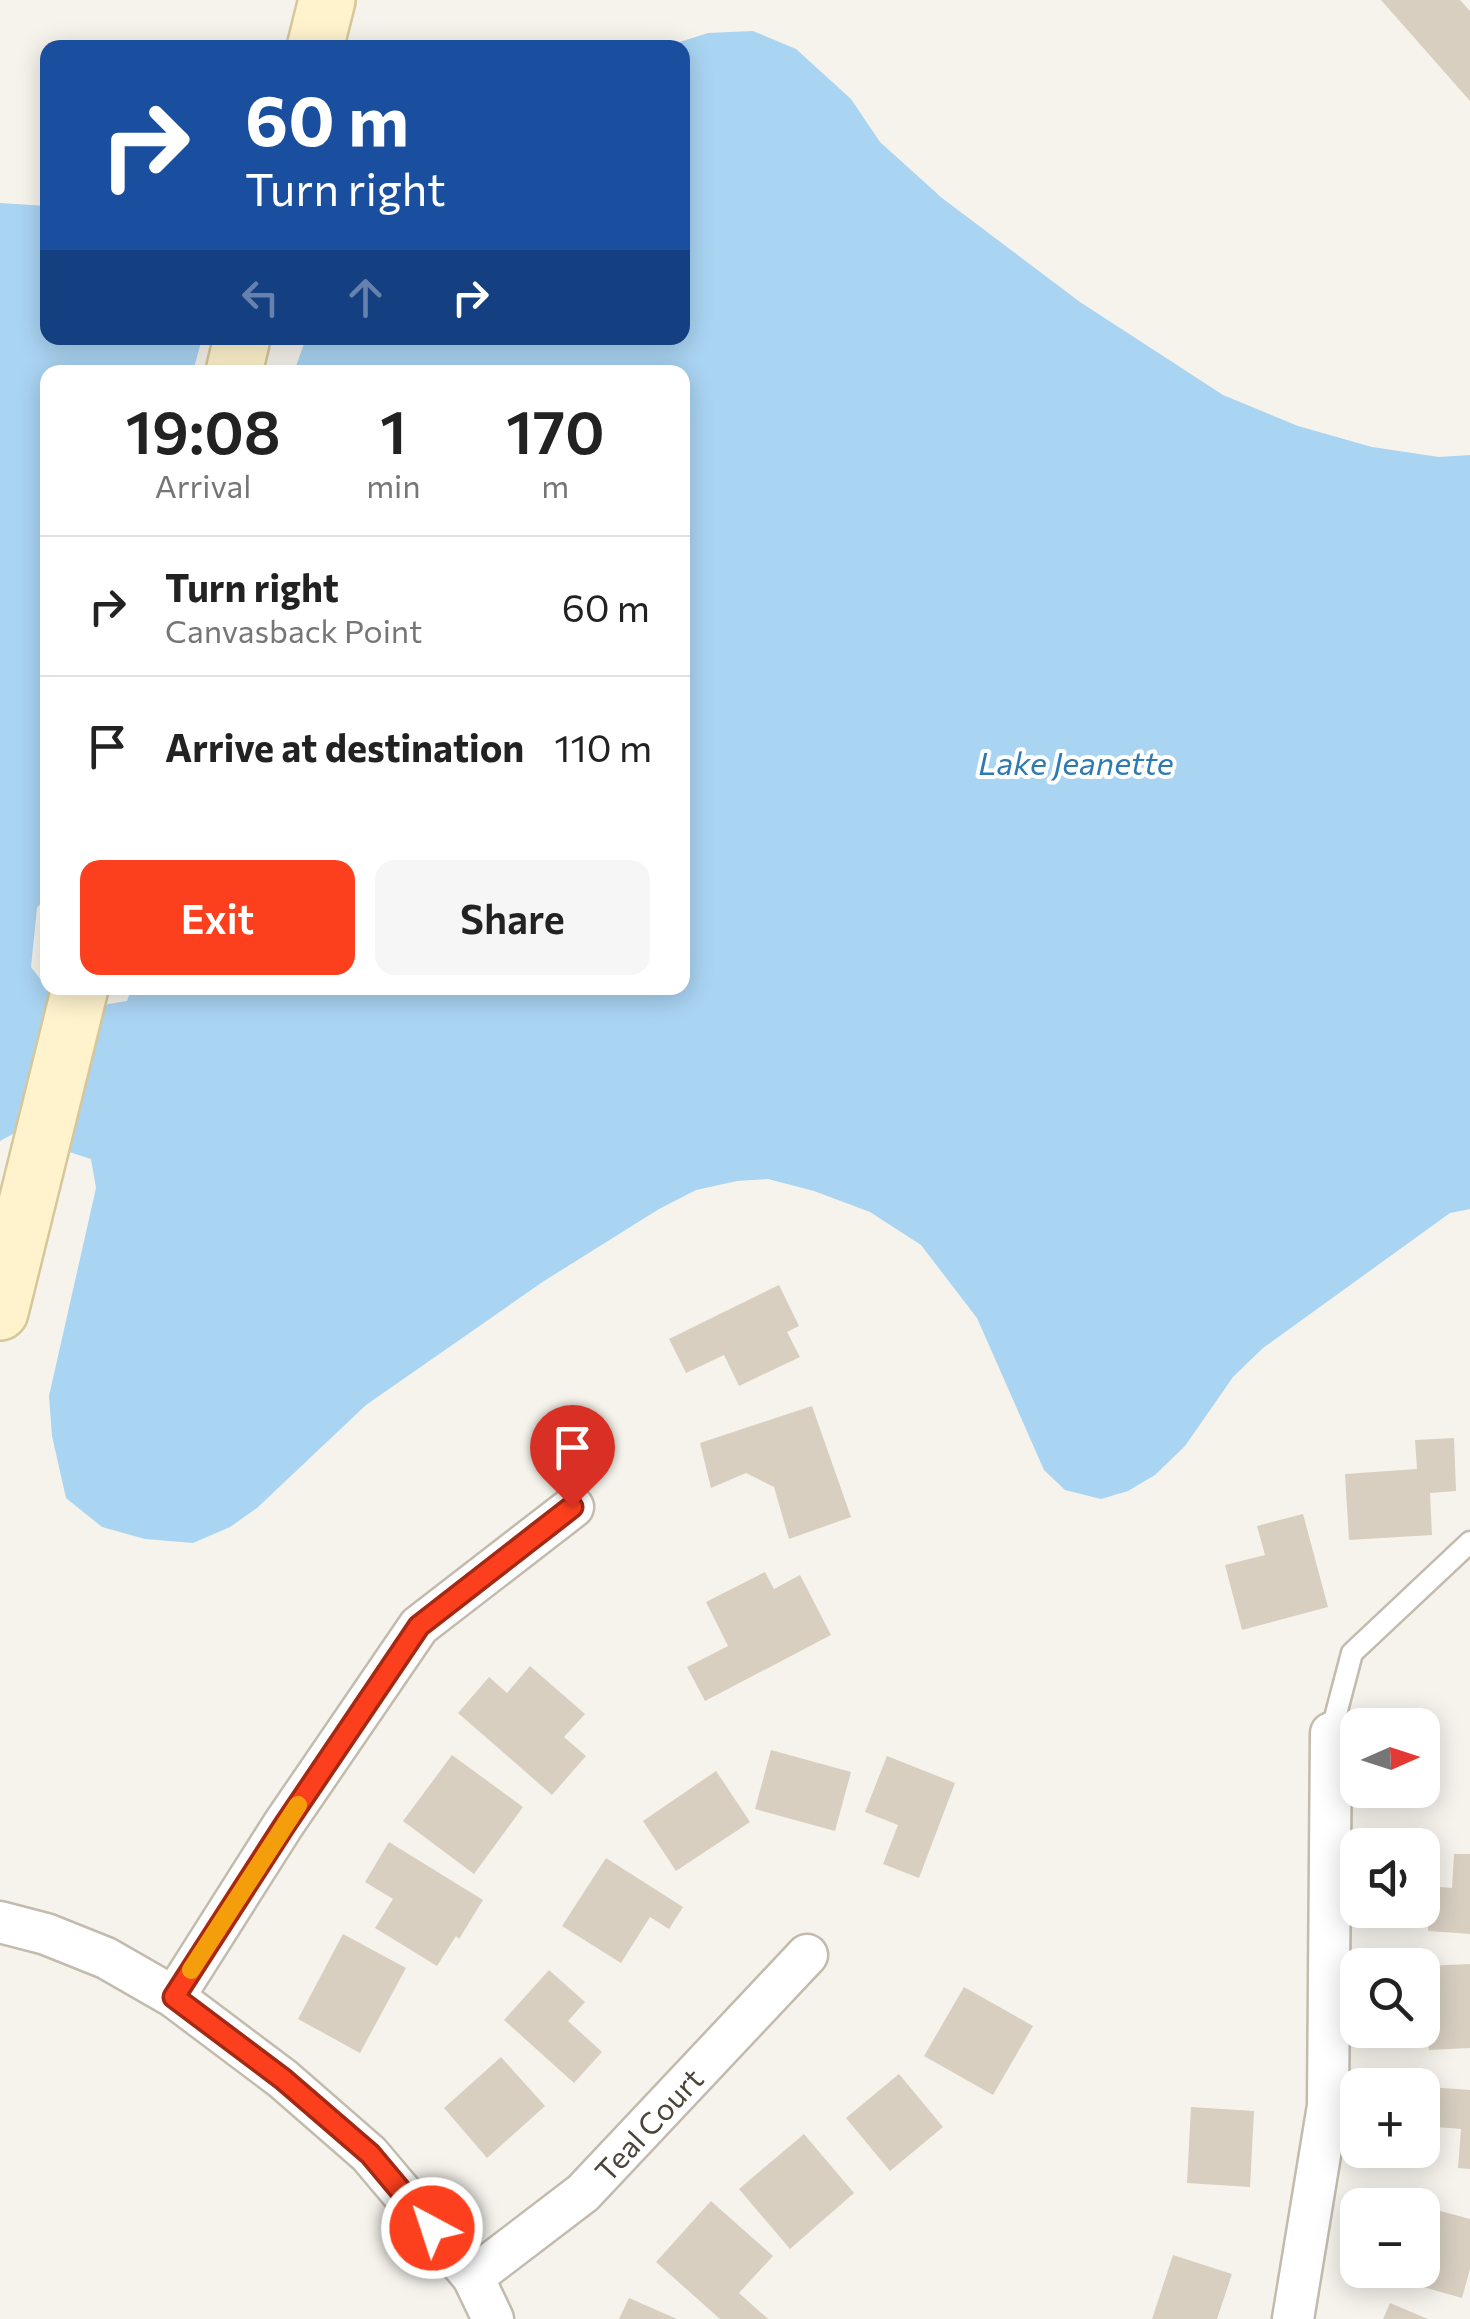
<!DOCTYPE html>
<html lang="en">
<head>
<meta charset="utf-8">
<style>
  :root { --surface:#fff; --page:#f6f6f6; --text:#222; --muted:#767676; --line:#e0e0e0; --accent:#fc3f1d }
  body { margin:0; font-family:Commissioner,sans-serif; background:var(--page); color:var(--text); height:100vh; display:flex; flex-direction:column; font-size:38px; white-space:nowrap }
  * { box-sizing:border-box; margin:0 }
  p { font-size:32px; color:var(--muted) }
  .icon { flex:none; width:55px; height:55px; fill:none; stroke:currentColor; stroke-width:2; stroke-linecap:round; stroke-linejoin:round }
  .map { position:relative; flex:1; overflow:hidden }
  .drawer { position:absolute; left:40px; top:365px; width:650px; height:630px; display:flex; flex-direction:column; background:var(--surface); border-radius:20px; box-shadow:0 5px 25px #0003 }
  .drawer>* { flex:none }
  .guide { position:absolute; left:40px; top:40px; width:650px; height:305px; border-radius:20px; box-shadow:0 5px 25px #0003; background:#1a4fa0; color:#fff; overflow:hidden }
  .needle { width:65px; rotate:87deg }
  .controls { position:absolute; left:1340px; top:1708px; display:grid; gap:20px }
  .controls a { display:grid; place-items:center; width:100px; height:100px; border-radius:20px; background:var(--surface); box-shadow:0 5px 25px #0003; font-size:50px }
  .pin { position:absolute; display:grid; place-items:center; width:85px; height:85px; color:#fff; margin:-102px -42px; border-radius:50% 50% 50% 0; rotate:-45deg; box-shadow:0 0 10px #0007 }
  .pin .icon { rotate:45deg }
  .me { position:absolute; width:110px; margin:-55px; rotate:320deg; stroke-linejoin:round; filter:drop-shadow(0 0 8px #0008) }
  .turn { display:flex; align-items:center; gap:35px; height:210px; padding:0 40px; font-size:45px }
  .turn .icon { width:130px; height:130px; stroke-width:2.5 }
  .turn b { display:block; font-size:70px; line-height:85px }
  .lanes { display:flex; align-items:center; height:95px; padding:0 40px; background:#0003; justify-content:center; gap:50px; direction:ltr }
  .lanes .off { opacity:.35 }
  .eta { display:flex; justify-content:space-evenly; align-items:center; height:170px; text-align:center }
  .eta b { font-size:60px; font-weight:600; line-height:70px }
  .button { display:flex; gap:20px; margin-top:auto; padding:20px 40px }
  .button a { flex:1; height:115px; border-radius:20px; background:var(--accent); color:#fff; font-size:40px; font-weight:600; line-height:115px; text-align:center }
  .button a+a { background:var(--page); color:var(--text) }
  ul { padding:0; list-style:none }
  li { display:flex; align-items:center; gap:30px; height:140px; padding:0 40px; border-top:2px solid var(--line) }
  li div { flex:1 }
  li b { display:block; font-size:38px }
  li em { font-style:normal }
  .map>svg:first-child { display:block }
  .water { fill:#a9d4f2 }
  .building { fill:#d8cfc1 }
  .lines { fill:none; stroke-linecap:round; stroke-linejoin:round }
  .lane-casing { stroke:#c2bbae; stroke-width:25 }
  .street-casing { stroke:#c2bbae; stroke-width:45 }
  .secondary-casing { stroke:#d6c79b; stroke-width:60 }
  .lane { stroke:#fff; stroke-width:20 }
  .street { stroke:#fff; stroke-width:40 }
  .secondary { stroke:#fff3cd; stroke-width:55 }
  .route-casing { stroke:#a42913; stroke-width:25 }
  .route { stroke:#fc3f1d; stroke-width:18 }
  .slow { stroke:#f59e0b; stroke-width:18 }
  .labels { text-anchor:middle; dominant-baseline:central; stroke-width:8; stroke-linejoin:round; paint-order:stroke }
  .street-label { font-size:30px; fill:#4b4439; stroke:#fff }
  .water-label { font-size:32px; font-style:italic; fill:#2e7ab2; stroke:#fff }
</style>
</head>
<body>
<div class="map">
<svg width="1470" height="2319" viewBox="0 0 1470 2319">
  <rect width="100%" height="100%" fill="#f6f3ec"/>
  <polygon class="water" points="753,31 796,49 851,99 880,142 942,198 1080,302 1223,395 1298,426 1372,447 1439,457 1470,455 1470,1209 1450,1213 1263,1348 1233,1377 1185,1446 1155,1475 1128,1491 1101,1499 1065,1490 1044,1470 977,1318 921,1245 870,1212 814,1191 768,1179 737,1181 696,1190 659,1209 544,1281 366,1405 257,1508 230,1527 193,1543 145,1539 102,1527 66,1498 52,1436 49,1396 96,1188 91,1159 13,1134 0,1141 0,203 47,206 48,338 202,338 193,372 48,372 48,894 37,908 31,967 47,988 84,1008 127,1001 132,988 682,988 682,372 294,372 306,338 682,338 682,48 664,47 708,33"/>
  <g class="building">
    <polygon points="1381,0 1460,0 1470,11 1470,101"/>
    <polygon points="779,1285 799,1326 787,1332 800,1357 739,1386 724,1355 686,1373 669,1339"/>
    <polygon points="812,1406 851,1517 789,1539 774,1487 746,1473 711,1488 700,1443"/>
    <polygon points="1454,1438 1456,1491 1430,1493 1432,1535 1349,1540 1345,1474 1417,1469 1415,1440"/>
    <polygon points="1303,1514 1328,1607 1242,1630 1225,1565 1265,1555 1257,1526"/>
    <polygon points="765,1572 774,1589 800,1575 831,1635 705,1701 687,1667 728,1646 706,1602"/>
    <polygon points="530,1666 585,1714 564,1737 586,1756 552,1795 458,1713 489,1677 507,1693"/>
    <polygon points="771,1750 851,1772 835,1831 755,1809"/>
    <polygon points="452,1755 523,1807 474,1874 403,1821"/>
    <polygon points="887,1756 955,1783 919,1878 883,1864 898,1825 865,1812"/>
    <polygon points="716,1771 750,1822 676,1871 643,1821"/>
    <polygon points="389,1842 483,1900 459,1939 456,1936 437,1966 375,1928 393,1899 365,1882"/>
    <polygon points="1454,1854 1470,1854 1470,1934 1428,1931 1430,1886 1452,1888"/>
    <polygon points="606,1858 683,1907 669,1929 650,1917 621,1963 562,1926"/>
    <polygon points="343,1934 406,1968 360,2053 298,2019"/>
    <polygon points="1470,1964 1470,2048 1429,2050 1424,1966"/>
    <polygon points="549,1970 585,2002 568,2021 602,2052 574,2083 504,2020"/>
    <polygon points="964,1987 1033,2026 993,2095 924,2056"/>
    <polygon points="501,2057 545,2106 487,2158 444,2108"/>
    <polygon points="899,2074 943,2127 890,2171 846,2118"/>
    <polygon points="1429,2087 1470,2090 1470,2169 1458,2168 1461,2129 1425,2126"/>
    <polygon points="1191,2107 1254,2111 1250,2187 1187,2183"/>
    <polygon points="804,2134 854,2193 790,2249 739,2189"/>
    <polygon points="711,2201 773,2256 739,2293 768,2319 720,2319 656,2262"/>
    <polygon points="1422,2206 1470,2219 1470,2269 1462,2298 1395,2279 1398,2270 1422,2270"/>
    <polygon points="1173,2255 1232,2274 1217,2319 1152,2319"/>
    <polygon points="629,2298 677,2319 619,2319"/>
    <polygon points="1390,2303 1428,2319 1383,2319"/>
  </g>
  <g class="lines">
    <g class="lane-casing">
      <polyline id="lane" points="1331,1733 1352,1653 1470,1542"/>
    </g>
    <g class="street-casing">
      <g id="street">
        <polyline points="0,1922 46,1934 106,1958 174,1997 283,2079 369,2154 473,2277 493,2319"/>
        <polyline points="174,1997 283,1825 419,1626 573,1507"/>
        <polyline points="473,2277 583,2193 807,1955"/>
        <polyline points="1293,2319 1328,2106 1331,1733"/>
      </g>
    </g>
    <g class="secondary-casing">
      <g id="secondary">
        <polyline points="315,48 327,0"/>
        <polyline points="234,372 242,338"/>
        <polyline points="0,1312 80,988"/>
      </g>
    </g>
    <use href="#lane" class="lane"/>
    <use href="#street" class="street"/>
    <use href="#secondary" class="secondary"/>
  </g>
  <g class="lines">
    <g class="route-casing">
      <polyline id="route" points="432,2228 370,2154 283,2079 174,1997 284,1826 419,1626 572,1507"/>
    </g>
    <use href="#route" class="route"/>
    <polyline class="slow" points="191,1970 298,1805"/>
  </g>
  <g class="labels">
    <g class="street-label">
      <text transform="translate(648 2124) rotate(-47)">Teal Court</text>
    </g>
    <g class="water-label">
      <text x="1076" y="762">Lake Jeanette</text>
    </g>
  </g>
</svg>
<div class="controls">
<a><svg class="needle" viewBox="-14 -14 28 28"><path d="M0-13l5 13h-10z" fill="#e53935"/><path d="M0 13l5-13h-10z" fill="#767676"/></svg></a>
<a><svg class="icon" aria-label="sound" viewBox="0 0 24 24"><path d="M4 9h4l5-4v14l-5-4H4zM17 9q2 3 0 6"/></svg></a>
<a><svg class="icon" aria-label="search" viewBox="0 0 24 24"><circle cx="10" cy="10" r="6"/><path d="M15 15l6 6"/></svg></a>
<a>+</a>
<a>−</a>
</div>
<div class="pin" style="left:572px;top:1507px;background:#d93025"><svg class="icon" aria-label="arrive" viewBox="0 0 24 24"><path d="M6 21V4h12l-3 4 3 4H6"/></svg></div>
<svg class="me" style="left:432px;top:2228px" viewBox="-20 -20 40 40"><circle r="17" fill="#fc3f1d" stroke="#fff" stroke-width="3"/><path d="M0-11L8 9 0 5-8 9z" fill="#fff"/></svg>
<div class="guide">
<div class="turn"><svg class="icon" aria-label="right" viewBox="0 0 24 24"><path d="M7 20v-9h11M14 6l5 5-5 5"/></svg><div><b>60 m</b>Turn right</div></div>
<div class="lanes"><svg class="icon off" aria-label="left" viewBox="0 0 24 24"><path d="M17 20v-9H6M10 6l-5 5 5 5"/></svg><svg class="icon off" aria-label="ahead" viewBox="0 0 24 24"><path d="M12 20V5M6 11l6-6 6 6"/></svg><svg class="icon" aria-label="right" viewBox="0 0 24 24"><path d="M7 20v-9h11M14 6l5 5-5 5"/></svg></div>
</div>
<section class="drawer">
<div class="eta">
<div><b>19:08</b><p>Arrival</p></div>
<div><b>1</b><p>min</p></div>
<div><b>170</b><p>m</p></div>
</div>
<ul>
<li><svg class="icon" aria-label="right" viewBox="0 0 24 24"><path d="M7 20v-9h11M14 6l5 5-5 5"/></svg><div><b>Turn right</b><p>Canvasback Point</p></div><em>60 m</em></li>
<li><svg class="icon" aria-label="arrive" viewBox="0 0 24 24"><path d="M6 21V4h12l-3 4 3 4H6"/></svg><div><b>Arrive at destination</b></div><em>110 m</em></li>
</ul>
<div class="button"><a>Exit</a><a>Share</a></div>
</section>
</div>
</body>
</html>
